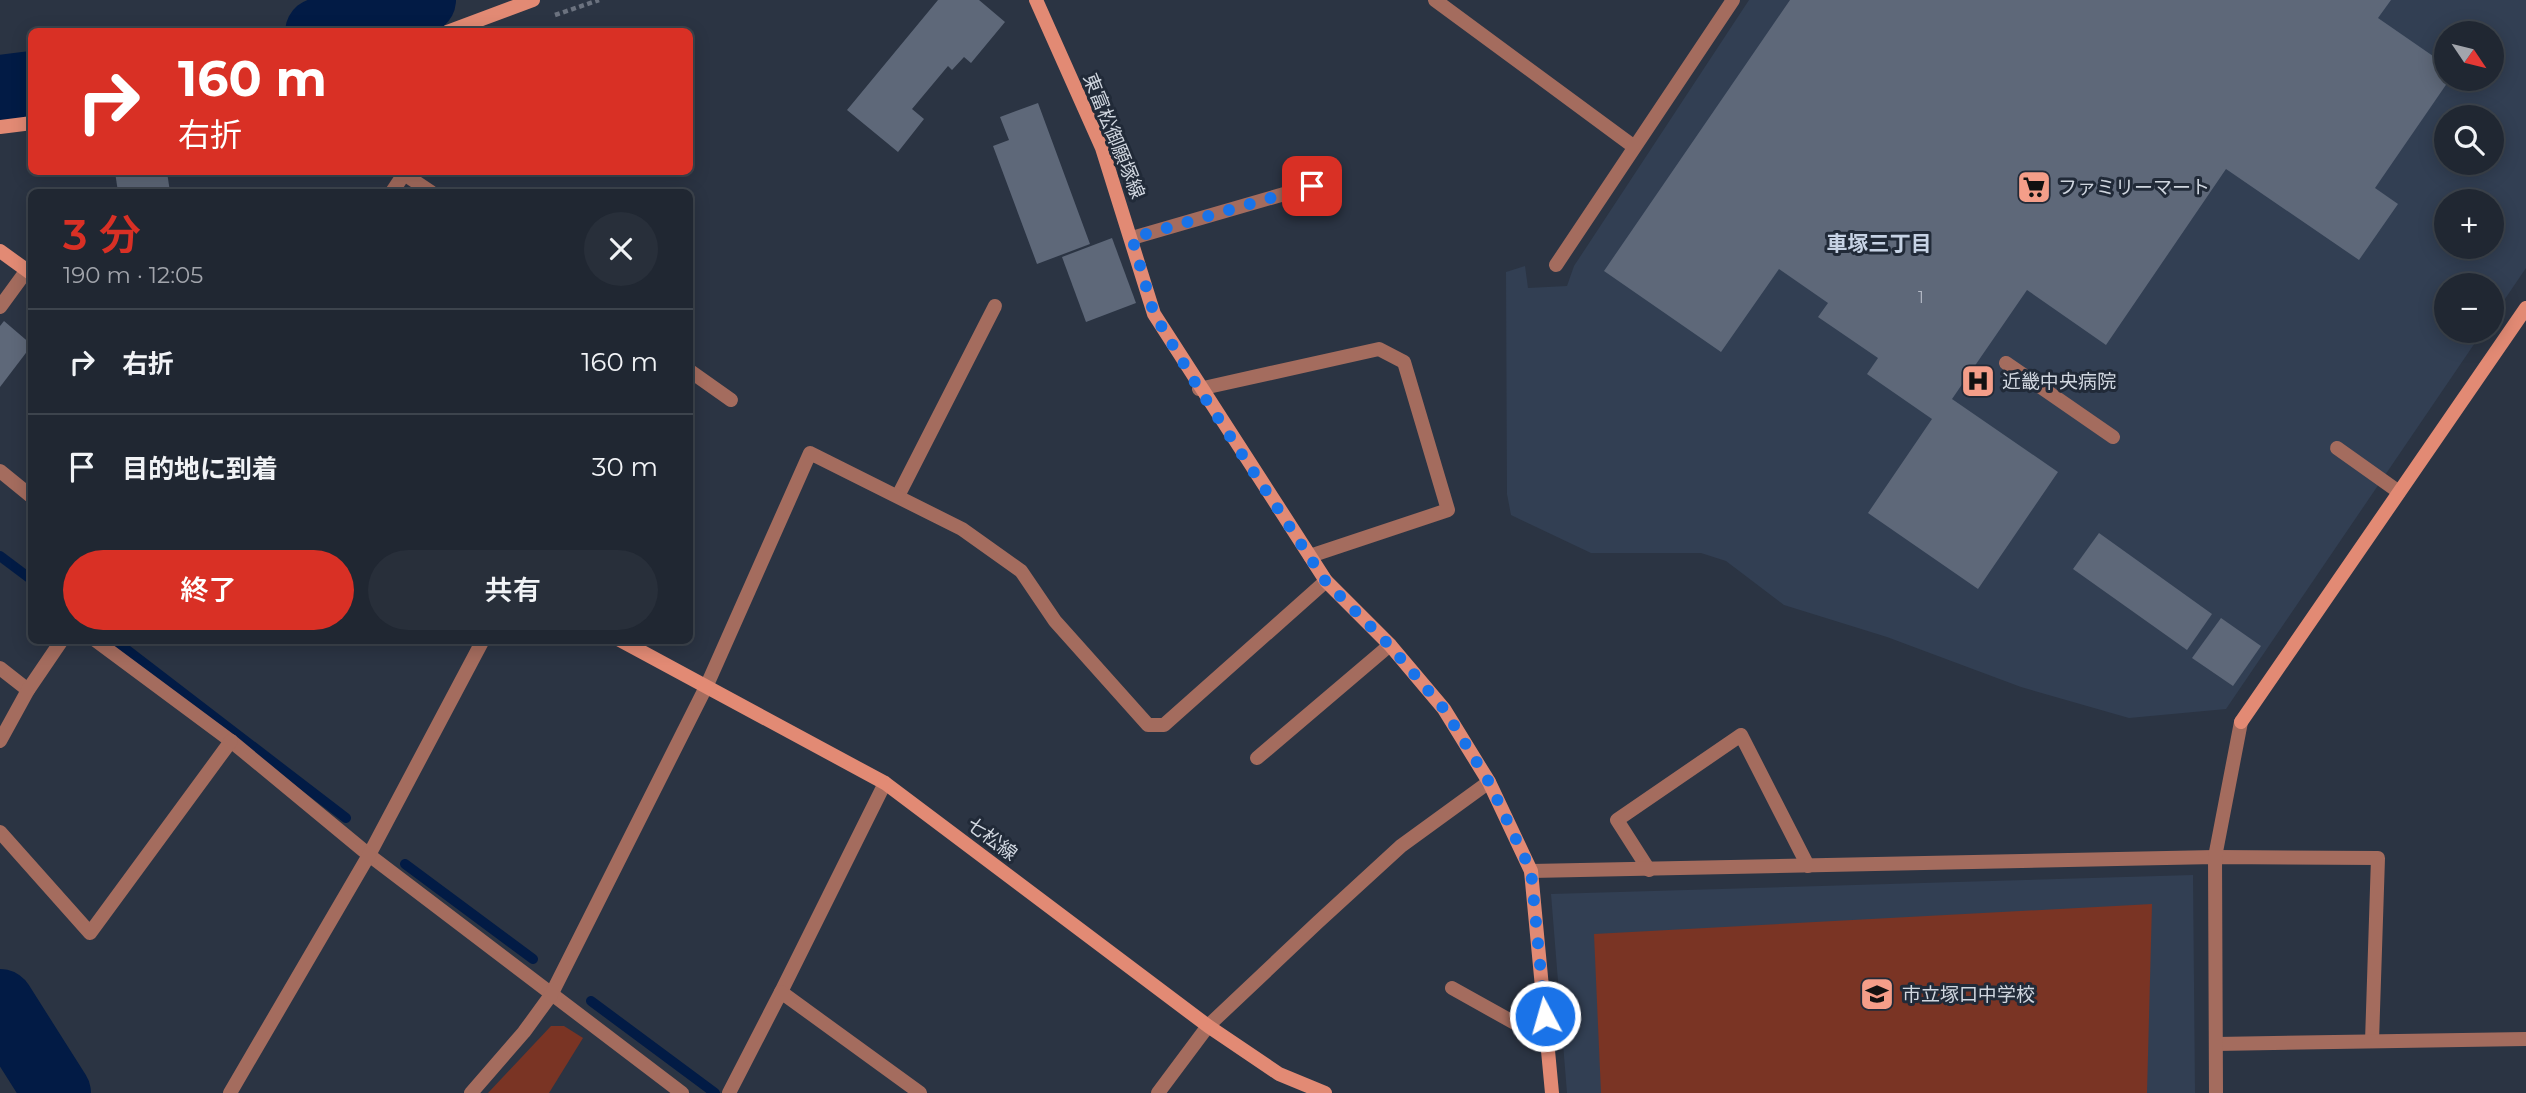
<!DOCTYPE html>
<html lang="ja">
<head>
<meta charset="utf-8">
<style>
  :root { --surface:#202732; --page:#282f3a; --text:#f1f3f6; --muted:#a2a5ac; --line:#3d444d; --accent:#d93025 }
  body { margin:0; font-family:Montserrat,"Noto Sans JP",sans-serif; background:var(--page); color:var(--text); height:100vh; display:flex; flex-direction:column; font-size:26px; white-space:nowrap }
  * { box-sizing:border-box; margin:0 }
  p { font-size:23px; color:var(--muted) }
  .icon { flex:none; width:38px; height:38px; fill:none; stroke:currentColor; stroke-width:2; stroke-linecap:round; stroke-linejoin:round }
  .map { position:relative; flex:1; overflow:hidden }
  .side { position:absolute; left:28px; top:189px; width:665px; height:455px; display:flex; flex-direction:column; background:var(--surface); border-radius:10px; box-shadow:0 4px 18px #0003,0 0 0 2px var(--line) }
  .side>* { flex:none }
  .hud { position:absolute; left:28px; top:28px; width:665px; height:147px; border-radius:10px; box-shadow:0 4px 18px #0003,0 0 0 2px var(--line); background:#d93025; color:#fff; overflow:hidden }
  .needle { width:46px; rotate:125deg }
  .controls { position:absolute; left:2434px; top:21px; display:grid; gap:14px }
  .controls a { display:grid; place-items:center; width:70px; height:70px; border-radius:50%; background:var(--surface); box-shadow:0 4px 18px #0003,0 0 0 2px var(--line); font-size:35px }
  .pin { position:absolute; display:grid; place-items:center; width:60px; height:60px; color:#fff; margin:-30px; border-radius:14px; box-shadow:0 4px 10px #0006 }
  .me { position:absolute; width:77px; margin:-38px; rotate:354deg; stroke-linejoin:round; filter:drop-shadow(0 0 5px #0008) }
  .turn { display:flex; align-items:center; gap:24px; height:147px; padding:0 35px; font-size:32px }
  .turn .icon { width:91px; height:91px; stroke-width:2.5 }
  .turn b { display:block; font-size:49px; line-height:60px }
  .round { display:grid; place-items:center; flex:none; width:74px; height:74px; border-radius:37px; background:var(--page) }
  .head { display:flex; align-items:center; justify-content:space-between; height:119px; padding:0 35px }
  h1 { font-size:42px; font-weight:600; line-height:52px; color:var(--accent) }
  .action { display:flex; gap:14px; margin-top:auto; padding:14px 35px }
  .action a { flex:1; height:80px; border-radius:42px; background:var(--accent); color:#fff; font-size:28px; font-weight:600; line-height:80px; text-align:center }
  .action a+a { background:var(--page); color:var(--text) }
  ul { padding:0; list-style:none }
  li { display:flex; align-items:center; gap:21px; height:105px; padding:0 35px; border-top:2px solid var(--line) }
  li div { flex:1 }
  li b { display:block; font-size:26px }
  li em { font-style:normal }
  .map>svg:first-child { display:block }
  .built { fill:#323f53; fill-rule:evenodd }
  .green { fill:#7a3424 }
  .lines { fill:none; stroke-linecap:round; stroke-linejoin:round }
  .stream { stroke:#021b45; stroke-width:10 }
  .river { stroke:#021b45; stroke-width:68 }
  .building { fill:#5e6879 }
  .path { stroke:#6b727f; stroke-width:4.5; stroke-dasharray:5 3.5; stroke-linecap:butt }
  .lane { stroke:#a46c5e; stroke-width:14 }
  .street { stroke:#a46c5e; stroke-width:14 }
  .secondary { stroke:#e28a74; stroke-width:14 }
  .route { stroke:#1a73e8; stroke-width:12; stroke-dasharray:0 21.6 }
  .labels { text-anchor:middle; dominant-baseline:central; stroke-width:6; stroke-linejoin:round; paint-order:stroke }
  .number-label { font-size:16px; fill:#b4bac6 }
  .street-label { font-size:19px; fill:#d0d6df; stroke:#212a38 }
  .poi-label { font-size:19px; fill:#d0d6df; stroke:#212a38; text-anchor:start }
  .neighbourhood-label { font-size:21px; font-weight:bold; fill:#c7d3e5; stroke:#212a38 }
</style>
</head>
<body>
<div class="map">
<svg width="2526" height="1093" viewBox="0 0 2526 1093">
  <rect width="100%" height="100%" fill="#2b3443"/>
  <g class="built">
    <path d="M1749,0H2526V268L2492,318V285H2446V331H2483L2226,709L2129,718L2021,687L1887,637L1784,605L1726,561L1701,553H1591L1511,515L1507,494L1506,272L1525,266L1528,288L1567,286L1574,266ZM2446,33H2492V79H2446ZM2446,117H2492V163H2446ZM2446,201H2492V247H2446Z"/>
    <polygon points="2193,875 2195,1093 1567,1093 1551,894"/>
  </g>
  <g class="green">
    <polygon points="2152,904 2147,1093 1601,1093 1594,934"/>
    <polygon points="551,1026 564,1026 583,1038 549,1093 488,1093"/>
  </g>
  <g class="lines">
    <g class="stream">
      <polyline points="0,556 32,580"/>
      <polyline points="114,640 346,818"/>
      <polyline points="405,864 533,959"/>
      <polyline points="591,1001 715,1093"/>
    </g>
    <g class="river">
      <polyline points="319,32 422,0"/>
      <polyline points="0,89 32,85"/>
      <polyline points="0,1003 57,1093"/>
    </g>
  </g>
  <g class="building">
    <polygon points="938,0 979,0 1005,22 971,63 964,57 952,70 948,66 912,109 924,119 898,152 847,110"/>
    <polygon points="1790,0 2391,0 2378,18 2446,65 2446,79 2450,79 2375,188 2398,204 2359,260 2226,169 2106,345 2027,290 1952,399 2058,472 1978,589 1868,513 1932,419 1867,374 1878,358 1818,317 1828,303 1779,269 1721,352 1604,271"/>
    <polygon points="1038,103 1090,244 1037,264 993,146 1009,140 1000,117"/>
    <polygon points="115,172 167,172 170,192 118,192"/>
    <polygon points="1112,238 1136,303 1086,322 1062,257"/>
    <polygon points="4,321 32,345 0,387 0,326"/>
    <polygon points="2099,533 2212,614 2187,650 2073,569"/>
    <polygon points="2221,618 2261,646 2233,686 2192,658"/>
  </g>
  <g class="lines">
    <polyline class="path" points="555,15 599,0"/>
    <g class="lane">
      <polyline points="401,172 431,192"/>
      <polyline points="392,192 404,174"/>
      <polyline points="1132,238 1312,186"/>
      <polyline points="0,307 27,270"/>
      <polyline points="2006,363 2113,437"/>
      <polyline points="690,371 731,400"/>
      <polyline points="2337,448 2399,492"/>
      <polyline points="0,471 32,497"/>
      <polyline points="898,496 995,306"/>
      <polyline points="1257,758 1390,645"/>
    </g>
    <g class="street">
      <polyline points="1435,0 1633,146"/>
      <polyline points="1556,265 1733,0"/>
      <polyline points="1199,389 1379,349 1404,362 1448,510 1310,556"/>
      <polyline points="95,640 231,741 369,855 682,1093"/>
      <polyline points="0,668 28,690"/>
      <polyline points="0,741 28,690 62,640"/>
      <polyline points="0,832 90,933 231,741"/>
      <polyline points="1649,870 1617,820 1741,735 1808,866"/>
      <polyline points="1531,871 2215,857 2378,858 2372,1041"/>
      <polyline points="1452,988 1547,1041"/>
      <polyline points="781,992 885,783"/>
      <polyline points="2216,1044 2526,1039"/>
      <polyline points="230,1093 369,855 483,640"/>
      <polyline points="471,1093 524,1032 551,995 707,685 810,453 962,529 1021,571 1055,621 1148,725 1164,725 1326,581"/>
      <polyline points="729,1093 781,992 920,1093"/>
      <polyline points="1158,1093 1208,1026 1317,923 1401,846 1489,782"/>
      <polyline points="2216,1093 2215,857 2241,722"/>
    </g>
    <g class="secondary">
      <polyline points="1036,0 1102,148 1154,314 1326,581 1390,645 1444,709 1489,782 1531,871 1552,1093"/>
      <polyline points="447,32 533,0"/>
      <polyline points="0,127 32,123"/>
      <polyline points="0,251 32,274"/>
      <polyline points="620,640 885,783 1208,1026 1279,1074 1325,1093"/>
      <polyline points="2241,722 2526,308"/>
    </g>
  </g>
  <g class="lines">
    <polyline class="route" points="1312,186 1132,238 1154,314 1199,389 1326,582 1390,646 1444,709 1489,782 1531,871 1545,1016"/>
  </g>
  <defs>
    <g id="supermarket-square" transform="scale(1.75)"><rect x="-9" y="-9" width="18" height="18" rx="4" fill="#f49e89" stroke="#212a38"/><path d="M-6-5.5h2.5l.6 2H6L4.5 2H-2.5L-4.4-4H-6ZM-1.5 3.2a1.3 1.3 0 1 0 .1 0ZM3 3.2a1.3 1.3 0 1 0 .1 0Z" fill="#111"/></g>
    <g id="hospital-square" transform="scale(1.75)"><rect x="-9" y="-9" width="18" height="18" rx="4" fill="#f49e89" stroke="#212a38"/><path d="M-5-5h3v3.5h4V-5h3V5h-3V1.5h-4V5h-3Z" fill="#111"/></g>
    <g id="school-square" transform="scale(1.75)"><rect x="-9" y="-9" width="18" height="18" rx="4" fill="#f49e89" stroke="#212a38"/><path d="M0-5L7-2L0 1L-7-2ZM-4 1L0 2.5L4 1V4Q0 6-4 4Z" fill="#111"/></g>
  </defs>
  <g fill-rule="evenodd">
    <use href="#supermarket-square" x="2034" y="187"/>
    <use href="#hospital-square" x="1978" y="381"/>
    <use href="#school-square" x="1877" y="994"/>
  </g>
  <g class="labels">
    <g class="number-label">
      <text x="1921" y="297">1</text>
    </g>
    <g class="street-label">
      <text transform="translate(1114 136) rotate(68)">東富松御願塚線</text>
      <text transform="translate(992 839) rotate(37)">七松線</text>
    </g>
    <g class="poi-label">
      <text x="2058" y="187">ファミリーマート</text>
      <text x="2002" y="381">近畿中央病院</text>
      <text x="1902" y="994">市立塚口中学校</text>
    </g>
    <g class="neighbourhood-label">
      <text x="1879" y="243">車塚三丁目</text>
    </g>
  </g>
</svg>
<div class="controls">
<a><svg class="needle" viewBox="-14 -14 28 28"><path d="M0-13l5 13h-10z" fill="#e53935"/><path d="M0 13l5-13h-10z" fill="#a2a5ac"/></svg></a>
<a><svg class="icon" aria-label="search" viewBox="0 0 24 24"><circle cx="10" cy="10" r="6"/><path d="M15 15l6 6"/></svg></a>
<a>+</a>
<a>−</a>
</div>
<div class="pin" style="left:1312px;top:186px;background:#d93025"><svg class="icon" aria-label="arrive" viewBox="0 0 24 24"><path d="M6 21V4h12l-3 4 3 4H6"/></svg></div>
<svg class="me" style="left:1545px;top:1016px" viewBox="-20 -20 40 40"><circle r="17" fill="#1a73e8" stroke="#fff" stroke-width="3"/><path d="M0-11L8 9 0 5-8 9z" fill="#fff"/></svg>
<div class="hud">
<div class="turn"><svg class="icon" aria-label="right" viewBox="0 0 24 24"><path d="M7 20v-9h11M14 6l5 5-5 5"/></svg><div><b>160 m</b>右折</div></div>
</div>
<section class="side">
<div class="head"><div><h1>3 分</h1><p>190 m · 12:05</p></div><a class="round"><svg class="icon" aria-label="close" viewBox="0 0 24 24"><path d="M6 6l12 12M18 6L6 18"/></svg></a></div>
<ul>
<li><svg class="icon" aria-label="right" viewBox="0 0 24 24"><path d="M7 20v-9h11M14 6l5 5-5 5"/></svg><div><b>右折</b></div><em>160 m</em></li>
<li><svg class="icon" aria-label="arrive" viewBox="0 0 24 24"><path d="M6 21V4h12l-3 4 3 4H6"/></svg><div><b>目的地に到着</b></div><em>30 m</em></li>
</ul>
<div class="action"><a>終了</a><a>共有</a></div>
</section>
</div>
</body>
</html>
